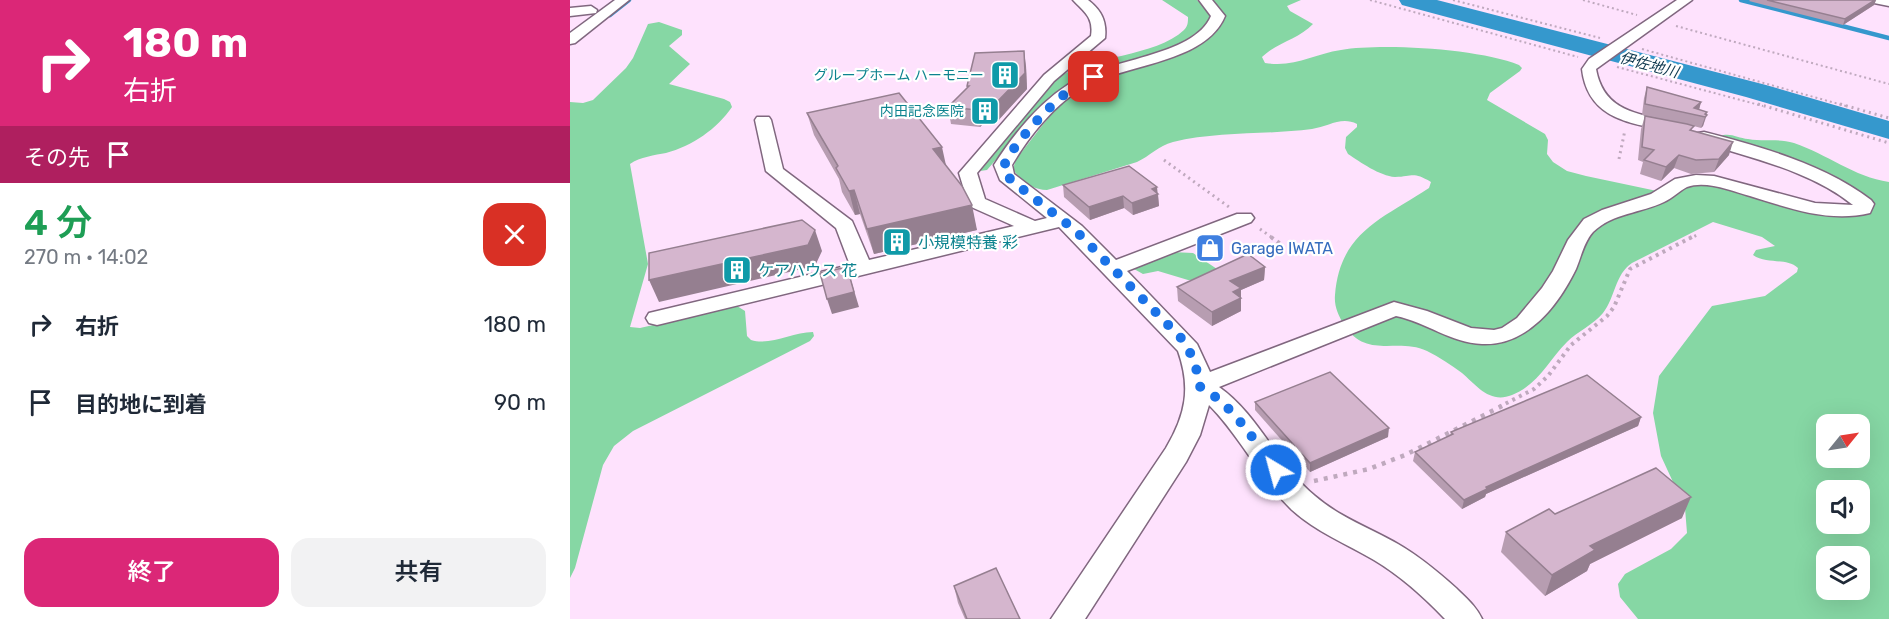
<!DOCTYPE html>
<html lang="ja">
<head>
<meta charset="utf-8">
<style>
  :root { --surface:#fff; --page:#f2f2f3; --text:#1f2937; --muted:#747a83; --accent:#db2777 }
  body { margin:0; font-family:Rubik,"Noto Sans JP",sans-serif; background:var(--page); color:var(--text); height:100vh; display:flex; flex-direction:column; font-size:22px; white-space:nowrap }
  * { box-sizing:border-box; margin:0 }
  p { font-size:20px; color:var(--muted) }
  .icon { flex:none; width:33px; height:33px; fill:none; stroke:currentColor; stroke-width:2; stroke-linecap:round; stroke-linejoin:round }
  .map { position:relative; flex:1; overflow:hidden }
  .drawer { display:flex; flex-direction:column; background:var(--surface); width:570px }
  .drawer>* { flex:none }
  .top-card { background:#db2777; color:#fff; overflow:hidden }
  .needle { width:39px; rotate:60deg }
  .fabs { position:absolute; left:1246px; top:414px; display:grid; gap:12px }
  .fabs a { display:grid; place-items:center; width:54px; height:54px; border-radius:12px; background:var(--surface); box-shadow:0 6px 24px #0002; font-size:30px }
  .pin { position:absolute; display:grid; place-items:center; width:51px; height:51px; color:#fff; margin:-26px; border-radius:12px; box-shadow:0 3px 9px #0006 }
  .me { position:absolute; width:66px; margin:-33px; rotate:323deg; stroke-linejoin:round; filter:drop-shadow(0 0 4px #0008) }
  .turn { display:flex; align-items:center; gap:21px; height:126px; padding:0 24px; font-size:27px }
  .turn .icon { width:78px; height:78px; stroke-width:2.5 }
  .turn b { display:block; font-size:42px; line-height:51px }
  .then { display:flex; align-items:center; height:57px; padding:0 24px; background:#0003; gap:12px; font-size:22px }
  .round { display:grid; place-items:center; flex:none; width:63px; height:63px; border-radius:18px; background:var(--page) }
  .summary { display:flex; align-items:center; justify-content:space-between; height:102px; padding:0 24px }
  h1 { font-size:36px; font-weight:600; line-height:45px; color:#1e9e55 }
  .cta { display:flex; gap:12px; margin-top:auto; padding:12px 24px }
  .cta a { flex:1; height:69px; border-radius:18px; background:var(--accent); color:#fff; font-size:24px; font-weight:600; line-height:69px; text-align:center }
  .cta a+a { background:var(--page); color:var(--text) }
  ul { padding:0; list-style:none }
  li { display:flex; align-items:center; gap:18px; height:78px; padding:0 24px }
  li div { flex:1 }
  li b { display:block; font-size:22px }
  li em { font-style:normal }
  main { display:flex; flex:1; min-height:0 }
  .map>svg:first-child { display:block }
  .green { fill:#86d7a4; fill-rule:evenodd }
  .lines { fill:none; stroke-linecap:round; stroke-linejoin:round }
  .stream { stroke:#3598cd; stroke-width:4.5 }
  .river { fill:#3598cd; fill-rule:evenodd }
  .minor-casing { stroke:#80677f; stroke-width:3 }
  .path-far3 { stroke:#bfa9be; stroke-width:2; stroke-dasharray:2 3; stroke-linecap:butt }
  .path-far2 { stroke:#bfa9be; stroke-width:3; stroke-dasharray:2 4; stroke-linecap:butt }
  .path-far1 { stroke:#bfa9be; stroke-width:4; stroke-dasharray:3 4.5; stroke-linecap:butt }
  .path { stroke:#bfa9be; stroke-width:4.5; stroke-dasharray:4 6; stroke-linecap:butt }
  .minor { fill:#fff; fill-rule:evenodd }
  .wall { fill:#b79db1 }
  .shaded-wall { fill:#957f90 }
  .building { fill:#d5b6ce; stroke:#957f90; stroke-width:1.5 }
  .route { stroke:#1a73e8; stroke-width:10; stroke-dasharray:0 18 }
  .labels { text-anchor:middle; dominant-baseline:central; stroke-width:4.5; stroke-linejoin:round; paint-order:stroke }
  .far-culture-label { font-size:14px; fill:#0d838f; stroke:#fff; text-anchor:end }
  .far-water-label { font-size:15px; font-style:italic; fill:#0d374d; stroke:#fff }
  .culture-label { font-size:16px; fill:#0d838f; stroke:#fff; text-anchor:start }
  .shop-label { font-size:16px; fill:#366cbe; stroke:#fff; text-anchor:start }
</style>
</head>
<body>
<main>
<section class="drawer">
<div class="top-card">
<div class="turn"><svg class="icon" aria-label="right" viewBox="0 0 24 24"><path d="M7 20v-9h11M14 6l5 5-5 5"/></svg><div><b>180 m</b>右折</div></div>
<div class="then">その先<svg class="icon" aria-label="arrive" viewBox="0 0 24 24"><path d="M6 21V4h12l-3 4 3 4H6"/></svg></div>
</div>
<div class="summary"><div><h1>4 分</h1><p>270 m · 14:02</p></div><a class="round" style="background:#d93025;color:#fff"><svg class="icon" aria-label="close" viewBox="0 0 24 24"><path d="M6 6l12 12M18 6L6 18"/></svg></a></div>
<ul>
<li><svg class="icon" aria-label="right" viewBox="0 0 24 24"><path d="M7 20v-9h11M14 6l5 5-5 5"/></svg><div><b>右折</b></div><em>180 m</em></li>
<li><svg class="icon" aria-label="arrive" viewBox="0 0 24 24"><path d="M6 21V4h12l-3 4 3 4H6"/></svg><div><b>目的地に到着</b></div><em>90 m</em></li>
</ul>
<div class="cta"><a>終了</a><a>共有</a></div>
</section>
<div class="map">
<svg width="1319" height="619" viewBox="0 0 1319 619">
  <rect width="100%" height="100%" fill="#fee2fd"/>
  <g class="green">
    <path d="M592,0H627L640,13L639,24L624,36L609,45L530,70L473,105L417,170L410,171C414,161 475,87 486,79C520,55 586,57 614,30C618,26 618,22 618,17Z"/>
    <path d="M642,0H731L717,6L720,11L743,24C729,39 706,43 692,57L695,63C725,68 743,54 771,50C814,43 909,49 949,65L952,68L950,71L920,93L917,100L975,134L978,140L977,154L983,162L997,171L1016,176L1087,191L1136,183L1246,211L1301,205L1155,140L1150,136C1160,132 1168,138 1178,139C1194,142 1208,138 1224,143C1257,154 1284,177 1319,182V619H1068L1050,597L1048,584L1055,574L1101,549L1117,533L1115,508L1091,456L1083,413L1089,376L1142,306L1195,296L1227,272L1228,268C1216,257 1197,265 1183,255L1186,250L1205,246L1192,237L1143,222L1062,263C1045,274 1045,298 1033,313C1023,325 1008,331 997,342C978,361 969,384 942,395C920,404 907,386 892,373C881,365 869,357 857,351C827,337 797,360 774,325C768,315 764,306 765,295C770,232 812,219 859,188L861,182C842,171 843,177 825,177C810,176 790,162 778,154L775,148L776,137L787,127V124C771,116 758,127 742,129C696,135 648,131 603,142C588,146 580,156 567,162L477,190C464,190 450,181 443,169L446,159C462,140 477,116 497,99C531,71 588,59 629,44C640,37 653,29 655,16ZM1257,424H1290V458H1257ZM1257,490H1290V524H1257ZM1257,556H1290V590H1257Z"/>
    <path d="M89,22L112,30V35L99,46L120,64L99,84L154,99L160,102L162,107C147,129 122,146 96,153C85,155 70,157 60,164L78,264L60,327L70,328L167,306L175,311L177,336L181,340C201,346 222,332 243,332L244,336L240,341L63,431L44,446L33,465L5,568L0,578V102L13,103L23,100L56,68L63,58L78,24Z"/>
    <polygon points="602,252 623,253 665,281 618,280 588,271 573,274 564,269 565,266"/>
  </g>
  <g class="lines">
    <g class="stream">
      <polyline points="1171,0 1319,38"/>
      <polyline points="40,15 59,0"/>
    </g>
    <polygon class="river" points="829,0 867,0 1196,85 1319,121 1319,139 1176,97 832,5"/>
    <g class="minor-casing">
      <g id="minor">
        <polygon points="45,0 59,0 5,43 0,44 0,33"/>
        <path d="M503,0H518C531,10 537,21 535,38L484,81L407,173L415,199L465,221L477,218L430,180L424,165C443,135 469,103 499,84C535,59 624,57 641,16L629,0H642L655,16C636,63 555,64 514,87C485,104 459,136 442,165L444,174L512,226L546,260L667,214H681L684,218L681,222L557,271L627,344L640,372L824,302L857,311L901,328L924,330L932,328L947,318L972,288L983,271L998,240L1014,219L1032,210L1081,194L1105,179L1126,175L1144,176L1245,203L1283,205C1240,170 1180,158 1128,141L1125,137L1128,133L1134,132C1189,146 1256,165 1301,200L1304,204L1300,213C1259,223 1219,208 1180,196C1162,191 1136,180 1117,187C1109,191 1103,198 1094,202C1071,213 1043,213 1023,232C1014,242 1011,257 1006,269C988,306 957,346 912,344C881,343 856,322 826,316L649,387C689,415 707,465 745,496C769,517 800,528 828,544C849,556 868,572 886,588C896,598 906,606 912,619H875C854,597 831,576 804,560C777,544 746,532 722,510C690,479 671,437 639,405L630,435L616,462L515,619H481L596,448C616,414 621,388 608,351L489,227L87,325L79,323L76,318L79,313L280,265L266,228L196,171L185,120L187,117H199L201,120L213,169L282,221L299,260L444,226L399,206L389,173L474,75L521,36C524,17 514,12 503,0Z"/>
        <path d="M1107,0H1122L1026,69C1034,114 1072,114 1109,123L1111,127L1109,131L1103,132C1061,123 1018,120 1012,69L1019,59Z"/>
        <polygon points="1302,0 1319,0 1319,6 1304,3"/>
        <polygon points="21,6 27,10 26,13 0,16 0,8"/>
      </g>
    </g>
    <g class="path-far3">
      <polyline points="800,0 1008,57"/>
      <polyline points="883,0 1030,38"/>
      <polyline points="1013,0 1067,15"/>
      <polyline points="1106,26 1319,84"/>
      <polyline points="1072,49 1276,106"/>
      <polyline points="1047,67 1193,106"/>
    </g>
    <g class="path-far2">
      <polyline points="1188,104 1319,143"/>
      <polyline points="1270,104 1319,118"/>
      <polyline points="1049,159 1055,130"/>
      <polyline points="594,160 659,207"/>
      <polyline points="690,229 704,239"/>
      <polyline points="1119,239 1129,234"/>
    </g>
    <g class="path-far1">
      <polyline points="701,237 712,245"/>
      <polyline points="929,407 964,389 978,376 1001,345 1037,316 1044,307 1060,269 1122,237"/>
    </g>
    <polyline class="path" points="744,481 799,469 835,455 932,406"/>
    <use href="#minor" class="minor"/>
  </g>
  <g class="wall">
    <polygon points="1180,0 1306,0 1304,5 1273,25 1179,1"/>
    <polygon points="456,66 457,89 425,124 414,123 410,127 381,124 378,107 397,88 397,86"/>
    <polygon points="1077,87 1131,102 1129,110 1137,115 1133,126 1131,128 1120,125 1122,130 1159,155 1144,172 1121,174 1104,168 1091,181 1070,174 1073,162 1068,160 1071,129 1075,116 1101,121 1072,115 1074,98"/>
    <polygon points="237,113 376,166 407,230 304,254 290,214 285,215 272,192 269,179 244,135"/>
    <polygon points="493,185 588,193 589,206 563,215 554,208 520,220 494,197"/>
    <polygon points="695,267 694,280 671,290 671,311 642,326 608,301 607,287"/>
    <polygon points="685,402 818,437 740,472 685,410"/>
    <polygon points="1071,417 1068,426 916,494 915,497 892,509 843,461 845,452 880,436 881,432"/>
    <polygon points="985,514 1112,518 1020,564 1017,571 975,596 931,552 936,532"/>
    <polygon points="384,586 450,619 395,619 388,603"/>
  </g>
  <g class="shaded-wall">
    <polygon points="1306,0 1304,5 1273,25 1275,19"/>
    <polygon points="454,51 456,66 457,89 425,124 422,107"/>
    <polygon points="1131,102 1128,113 1124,108"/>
    <polygon points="411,106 414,123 410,127 407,110"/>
    <polygon points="1137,112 1133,126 1131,128 1135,117 1135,114"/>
    <polygon points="1163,142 1159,155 1144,172 1149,159"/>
    <polygon points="372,147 377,170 363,149"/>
    <polygon points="1109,155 1104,168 1091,181 1096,167"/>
    <polygon points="587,187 589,206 563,215 562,203 582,189"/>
    <polygon points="284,190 290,214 285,215 279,191"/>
    <polygon points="553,196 554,208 520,220 519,207"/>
    <polygon points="402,205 407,230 304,254 297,229"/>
    <polygon points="245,230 252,251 245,266 89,302 79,280"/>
    <polygon points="277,267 289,307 262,314 257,299"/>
    <polygon points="695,267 694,280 671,290 671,311 642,326 642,312 660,281"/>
    <polygon points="1071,417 1068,426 916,494 915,497 892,509 894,500 916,487"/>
    <polygon points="819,428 818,437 740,472 740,463"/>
    <polygon points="1121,497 1112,518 1020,564 1017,571 975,596 982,575 1020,546"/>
  </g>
  <g class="building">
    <polygon points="1197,0 1305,0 1275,19"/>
    <polygon points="454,51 455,73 422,107 411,106 407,110 378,107 399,86 397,86 405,53"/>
    <polygon points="1077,87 1131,102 1124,108 1137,112 1135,114 1137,115 1135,117 1075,104"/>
    <polygon points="329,93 372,147 363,149 392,186 402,205 297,229 284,190 279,191 266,168 268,166 237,113"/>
    <polygon points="1075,116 1117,124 1124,126 1120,130 1163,142 1149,159 1126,160 1109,155 1096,167 1074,160 1084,150 1072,147"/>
    <polygon points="559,166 587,187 582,189 588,194 562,203 553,196 519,207 493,185"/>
    <polygon points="232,220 245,230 238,245 79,280 79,253"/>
    <polygon points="678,254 695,267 660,281 671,288 663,292 671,298 642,312 607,287"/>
    <polygon points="277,267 284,292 257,299 250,273"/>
    <polygon points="760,372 819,428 740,463 685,402"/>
    <polygon points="1017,375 1071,417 916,487 917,489 894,500 845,452 883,434 881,432"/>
    <polygon points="1086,468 1121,497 1020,546 1025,550 982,575 936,532 979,509 985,514"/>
    <polygon points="426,568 450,619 397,619 384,586"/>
  </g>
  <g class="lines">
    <path class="route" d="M524,77C514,82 504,87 495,94C480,105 434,153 433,171L442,181L505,230L611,338L625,361L629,386C663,405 683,439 706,470"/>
  </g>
  <defs>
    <g id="building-square" transform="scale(1.5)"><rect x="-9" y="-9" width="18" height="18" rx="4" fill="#0f9aa8" stroke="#fff"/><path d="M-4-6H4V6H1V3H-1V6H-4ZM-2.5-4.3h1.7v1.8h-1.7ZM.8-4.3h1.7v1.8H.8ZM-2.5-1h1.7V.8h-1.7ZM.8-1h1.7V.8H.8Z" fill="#fff"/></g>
    <g id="shop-square" transform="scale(1.5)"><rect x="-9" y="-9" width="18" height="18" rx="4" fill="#3f7fe0" stroke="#fff"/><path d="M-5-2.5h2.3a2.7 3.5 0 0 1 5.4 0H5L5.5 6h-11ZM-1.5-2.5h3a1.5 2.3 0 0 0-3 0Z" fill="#fff"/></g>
  </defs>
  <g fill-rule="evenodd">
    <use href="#building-square" x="435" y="75"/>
    <use href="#building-square" x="415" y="111"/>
    <use href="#building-square" x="327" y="242"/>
    <use href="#shop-square" x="640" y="248"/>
    <use href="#building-square" x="167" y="270"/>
  </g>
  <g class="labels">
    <g class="far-culture-label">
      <text x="414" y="75">グループホーム ハーモニー</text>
      <text x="394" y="111">内田記念医院</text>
    </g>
    <g class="far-water-label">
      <text transform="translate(1079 65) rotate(15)">伊佐地川</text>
    </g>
    <g class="culture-label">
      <text x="348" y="242">小規模特養 彩</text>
      <text x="188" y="270">ケアハウス 花</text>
    </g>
    <g class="shop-label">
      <text x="661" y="248">Garage IWATA</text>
    </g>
  </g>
</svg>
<div class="fabs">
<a><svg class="needle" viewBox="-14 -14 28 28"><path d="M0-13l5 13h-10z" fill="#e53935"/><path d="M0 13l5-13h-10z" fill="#747a83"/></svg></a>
<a><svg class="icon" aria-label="sound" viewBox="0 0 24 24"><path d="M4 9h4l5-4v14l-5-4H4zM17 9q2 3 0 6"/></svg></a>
<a><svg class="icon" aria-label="layers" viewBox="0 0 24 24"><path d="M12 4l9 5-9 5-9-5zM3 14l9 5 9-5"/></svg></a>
</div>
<div class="pin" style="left:524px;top:77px;background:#d93025"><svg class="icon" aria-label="arrive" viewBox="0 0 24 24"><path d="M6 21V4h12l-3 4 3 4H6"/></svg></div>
<svg class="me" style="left:706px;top:470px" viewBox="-20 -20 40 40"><circle r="17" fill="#1a73e8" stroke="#fff" stroke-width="3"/><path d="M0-11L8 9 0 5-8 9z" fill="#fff"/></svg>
</div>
</main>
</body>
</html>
